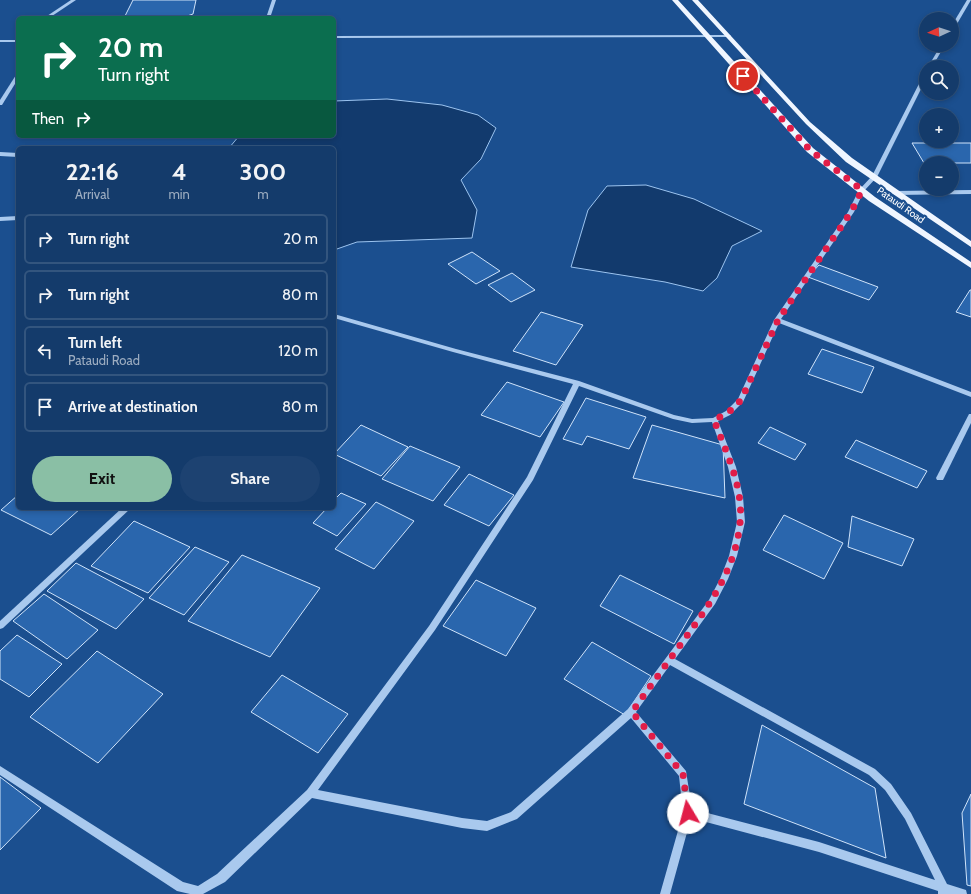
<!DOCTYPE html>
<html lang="en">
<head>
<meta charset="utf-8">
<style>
  :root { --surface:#143b6b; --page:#1d4271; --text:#f1f3f6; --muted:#9dadc1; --line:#33557e; --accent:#8abfa5 }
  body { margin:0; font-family:Cabin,sans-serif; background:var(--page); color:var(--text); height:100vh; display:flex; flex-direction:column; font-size:15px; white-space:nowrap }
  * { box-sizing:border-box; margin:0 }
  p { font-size:13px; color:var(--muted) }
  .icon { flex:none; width:22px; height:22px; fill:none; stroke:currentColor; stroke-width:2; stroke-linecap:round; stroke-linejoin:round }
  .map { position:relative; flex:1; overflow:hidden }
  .sheet { position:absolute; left:16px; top:146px; width:320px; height:364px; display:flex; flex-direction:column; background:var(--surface); border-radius:6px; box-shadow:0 2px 6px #0003,0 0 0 1px var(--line) }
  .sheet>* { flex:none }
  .hud { position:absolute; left:16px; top:16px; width:320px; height:122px; border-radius:6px; box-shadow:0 2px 6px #0003,0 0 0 1px var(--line); background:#0b6e4f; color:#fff; overflow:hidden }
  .needle { width:26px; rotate:267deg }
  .controls { position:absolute; left:919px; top:12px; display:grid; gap:8px }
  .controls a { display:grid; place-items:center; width:40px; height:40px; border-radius:50%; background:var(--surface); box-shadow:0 2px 6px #0003,0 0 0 1px var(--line); font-size:20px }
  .pin { position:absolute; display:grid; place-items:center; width:34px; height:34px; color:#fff; margin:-17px; border:2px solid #fff; border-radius:50%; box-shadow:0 1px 4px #0007 }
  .me { position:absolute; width:44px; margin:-22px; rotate:352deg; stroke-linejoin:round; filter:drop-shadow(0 0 3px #0008) }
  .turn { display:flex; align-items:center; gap:14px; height:84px; padding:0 16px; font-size:18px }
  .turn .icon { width:52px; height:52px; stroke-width:2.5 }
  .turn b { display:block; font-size:28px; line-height:34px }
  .then { display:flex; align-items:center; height:38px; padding:0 16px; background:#0003; gap:8px; font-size:15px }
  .eta { display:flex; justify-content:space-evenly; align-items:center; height:68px; text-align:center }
  .eta b { font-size:24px; font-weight:700; line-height:28px }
  .action { display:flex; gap:8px; margin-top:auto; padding:8px 16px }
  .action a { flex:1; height:46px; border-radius:24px; background:var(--accent); color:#111; font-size:16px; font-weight:700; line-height:46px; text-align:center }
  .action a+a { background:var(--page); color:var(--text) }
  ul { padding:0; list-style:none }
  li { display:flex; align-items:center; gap:12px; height:50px; margin:0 8px 6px; padding:0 8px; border:2px solid var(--line); border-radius:6px }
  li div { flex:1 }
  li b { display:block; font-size:15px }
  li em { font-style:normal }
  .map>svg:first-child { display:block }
  .water { fill:#123a6d; stroke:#9cc4f0 }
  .building { fill:#2a66ad; stroke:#cfe3fa }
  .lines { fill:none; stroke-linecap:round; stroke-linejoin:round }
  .minor { fill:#a9c9ee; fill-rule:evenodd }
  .major { fill:#f0f6ff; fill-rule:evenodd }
  .route { stroke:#e11d48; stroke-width:7; stroke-dasharray:0 12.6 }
  .labels { text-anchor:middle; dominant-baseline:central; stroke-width:4; stroke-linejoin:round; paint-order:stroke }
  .far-street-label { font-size:10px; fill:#fff; stroke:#1b4f8f }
</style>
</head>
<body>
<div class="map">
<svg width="971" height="894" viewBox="0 0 971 894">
  <rect width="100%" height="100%" fill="#1b4f8f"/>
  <g class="water">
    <polygon points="387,99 442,105 478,115 496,128 481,159 461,180 477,210 472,238 357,242 334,250 334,148 229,148 239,136 334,136 334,101"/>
    <polygon points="646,185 694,199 762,231 732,246 717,278 703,291 665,282 571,267 588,210 607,186"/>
  </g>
  <g class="building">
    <polygon points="133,0 196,0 193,14 184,17 124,18"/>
    <polygon points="912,143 971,143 971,163 924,163"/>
    <polygon points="472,252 500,271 476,284 448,264"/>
    <polygon points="819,265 878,287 869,300 808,277"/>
    <polygon points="512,273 535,290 511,302 488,285"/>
    <polygon points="970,290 971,290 971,317 956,312"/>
    <polygon points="541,312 583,325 556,365 513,351"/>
    <polygon points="822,349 874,367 862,393 808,374"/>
    <polygon points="507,382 564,402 540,437 481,415"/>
    <polygon points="586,398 646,417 629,449 587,436 582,445 563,439"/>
    <polygon points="361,425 408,447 381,476 334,454"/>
    <polygon points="652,425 723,445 725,498 633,478"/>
    <polygon points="770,427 806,444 795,460 758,443"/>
    <polygon points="856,440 927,471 917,488 845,457"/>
    <polygon points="410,446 460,467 433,501 382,479"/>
    <polygon points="469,474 514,495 489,526 444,505"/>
    <polygon points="341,493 366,504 337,536 313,523 327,508 334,508 334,500"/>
    <polygon points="18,495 18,508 81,508 51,535 1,510"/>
    <polygon points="376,502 414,521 374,569 335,549"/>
    <polygon points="784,515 843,543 824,579 763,550"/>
    <polygon points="852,516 914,539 902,566 848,547"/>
    <polygon points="134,521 190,547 148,593 91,566"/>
    <polygon points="195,547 229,562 184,615 149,598"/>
    <polygon points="242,555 320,588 270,657 188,621"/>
    <polygon points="76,563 144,599 116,629 47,591"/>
    <polygon points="620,575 693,611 674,644 600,606"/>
    <polygon points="476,580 536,608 506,656 443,626"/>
    <polygon points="44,594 98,630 67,659 13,621"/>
    <polygon points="17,635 62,664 29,697 0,679 0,651"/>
    <polygon points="592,642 651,676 625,715 564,679"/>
    <polygon points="97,651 163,694 98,763 30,717"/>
    <polygon points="282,675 348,714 318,753 251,712"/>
    <polygon points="762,725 875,788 886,858 744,804"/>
    <polygon points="0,777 41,808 0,850"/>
    <polygon points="971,794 971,886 967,885 962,813"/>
  </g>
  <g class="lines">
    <g class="minor">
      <polygon points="71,0 76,0 49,18 44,18"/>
      <polygon points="272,0 276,0 270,18 266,18"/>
      <polygon points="967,0 971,0 954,29 952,30 952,25"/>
      <polygon points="730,35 731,36 729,37 334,38 334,36"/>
      <rect x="0" y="40" width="18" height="2"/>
      <polygon points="941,45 945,45 932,67 928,67"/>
      <path d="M924,74H926V79L877,177L864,191L854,212L781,319L971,392V397L779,323L743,402L730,415L718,421L736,467L743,497L745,522L737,556L728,579L715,604L675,659L875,769L891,784L911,813L947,884L966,890L967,894H938V891L819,852L691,818L670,894H660L683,813L679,776L631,718L517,819L487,831L462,828L312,798L225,882L203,894H190L177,891L0,775V766L183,882L198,886L217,874L307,790L429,626L527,477L573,384L453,352L334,318V314L456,349L579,381L674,415L692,419L713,418L726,411L738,399L774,320L848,212L859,190L872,176ZM579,386L673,419L692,423L712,422L728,467L735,497L737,522L729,556L720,579L709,600L628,709L511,812L487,821L462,818L318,790L435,630L533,480ZM670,665L869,775L885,790L905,819L935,880L819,842L692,809L686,771L636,712Z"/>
      <polygon points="16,75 18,75 18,79 2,105 0,105 0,100"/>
      <polygon points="0,152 18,153 18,157 0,156"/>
      <polygon points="971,190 971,194 895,195 892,193 895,191"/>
      <polygon points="18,216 18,220 0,221 0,217"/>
      <polygon points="969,414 971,414 971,423 943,480 937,480 936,478"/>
      <polygon points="122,508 131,508 3,628 0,629 0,621"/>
    </g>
    <g class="major">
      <polygon points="672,0 678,0 813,148 875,197 971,262 971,268 869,201 807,152"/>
      <polygon points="692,0 698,0 810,122 852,158 971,241 971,247 846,162 806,124"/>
    </g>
  </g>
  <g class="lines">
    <path class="route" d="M688,813L683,774L632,712C647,691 662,670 678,648C706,609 735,573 740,523C744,488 726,452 714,420L728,413L741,400L778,320L851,212L862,190L810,150L743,76"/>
  </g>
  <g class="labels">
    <g class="far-street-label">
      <text transform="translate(901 205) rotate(35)">Pataudi Road</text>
    </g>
  </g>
</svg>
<div class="controls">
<a><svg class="needle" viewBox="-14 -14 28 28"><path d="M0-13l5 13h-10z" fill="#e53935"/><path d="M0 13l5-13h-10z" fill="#9dadc1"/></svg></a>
<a><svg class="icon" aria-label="search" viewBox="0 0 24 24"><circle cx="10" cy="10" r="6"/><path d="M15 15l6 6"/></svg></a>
<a>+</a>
<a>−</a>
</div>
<div class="pin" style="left:743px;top:76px;background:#d93025"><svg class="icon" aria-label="arrive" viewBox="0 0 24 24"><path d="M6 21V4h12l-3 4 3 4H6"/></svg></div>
<svg class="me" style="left:688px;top:813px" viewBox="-20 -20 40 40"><circle r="19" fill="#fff"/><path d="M0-13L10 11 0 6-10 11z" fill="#e11d48"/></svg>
<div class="hud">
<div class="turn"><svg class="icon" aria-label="right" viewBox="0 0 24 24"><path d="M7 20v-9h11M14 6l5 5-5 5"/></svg><div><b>20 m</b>Turn right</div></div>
<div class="then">Then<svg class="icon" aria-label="right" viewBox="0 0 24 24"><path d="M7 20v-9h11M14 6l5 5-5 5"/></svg></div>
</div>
<section class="sheet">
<div class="eta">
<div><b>22:16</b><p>Arrival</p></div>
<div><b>4</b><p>min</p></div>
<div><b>300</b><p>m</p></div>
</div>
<ul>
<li><svg class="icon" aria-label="right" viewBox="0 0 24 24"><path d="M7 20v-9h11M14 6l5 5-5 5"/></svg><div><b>Turn right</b></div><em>20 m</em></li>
<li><svg class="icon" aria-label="right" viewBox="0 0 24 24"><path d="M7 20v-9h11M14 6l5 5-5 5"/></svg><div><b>Turn right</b></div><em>80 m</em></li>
<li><svg class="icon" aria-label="left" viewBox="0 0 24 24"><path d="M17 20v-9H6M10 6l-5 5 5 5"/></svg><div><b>Turn left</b><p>Pataudi Road</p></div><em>120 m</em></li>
<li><svg class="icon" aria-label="arrive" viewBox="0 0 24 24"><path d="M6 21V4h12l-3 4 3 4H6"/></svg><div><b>Arrive at destination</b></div><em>80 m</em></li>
</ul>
<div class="action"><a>Exit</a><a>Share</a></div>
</section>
</div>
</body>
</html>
